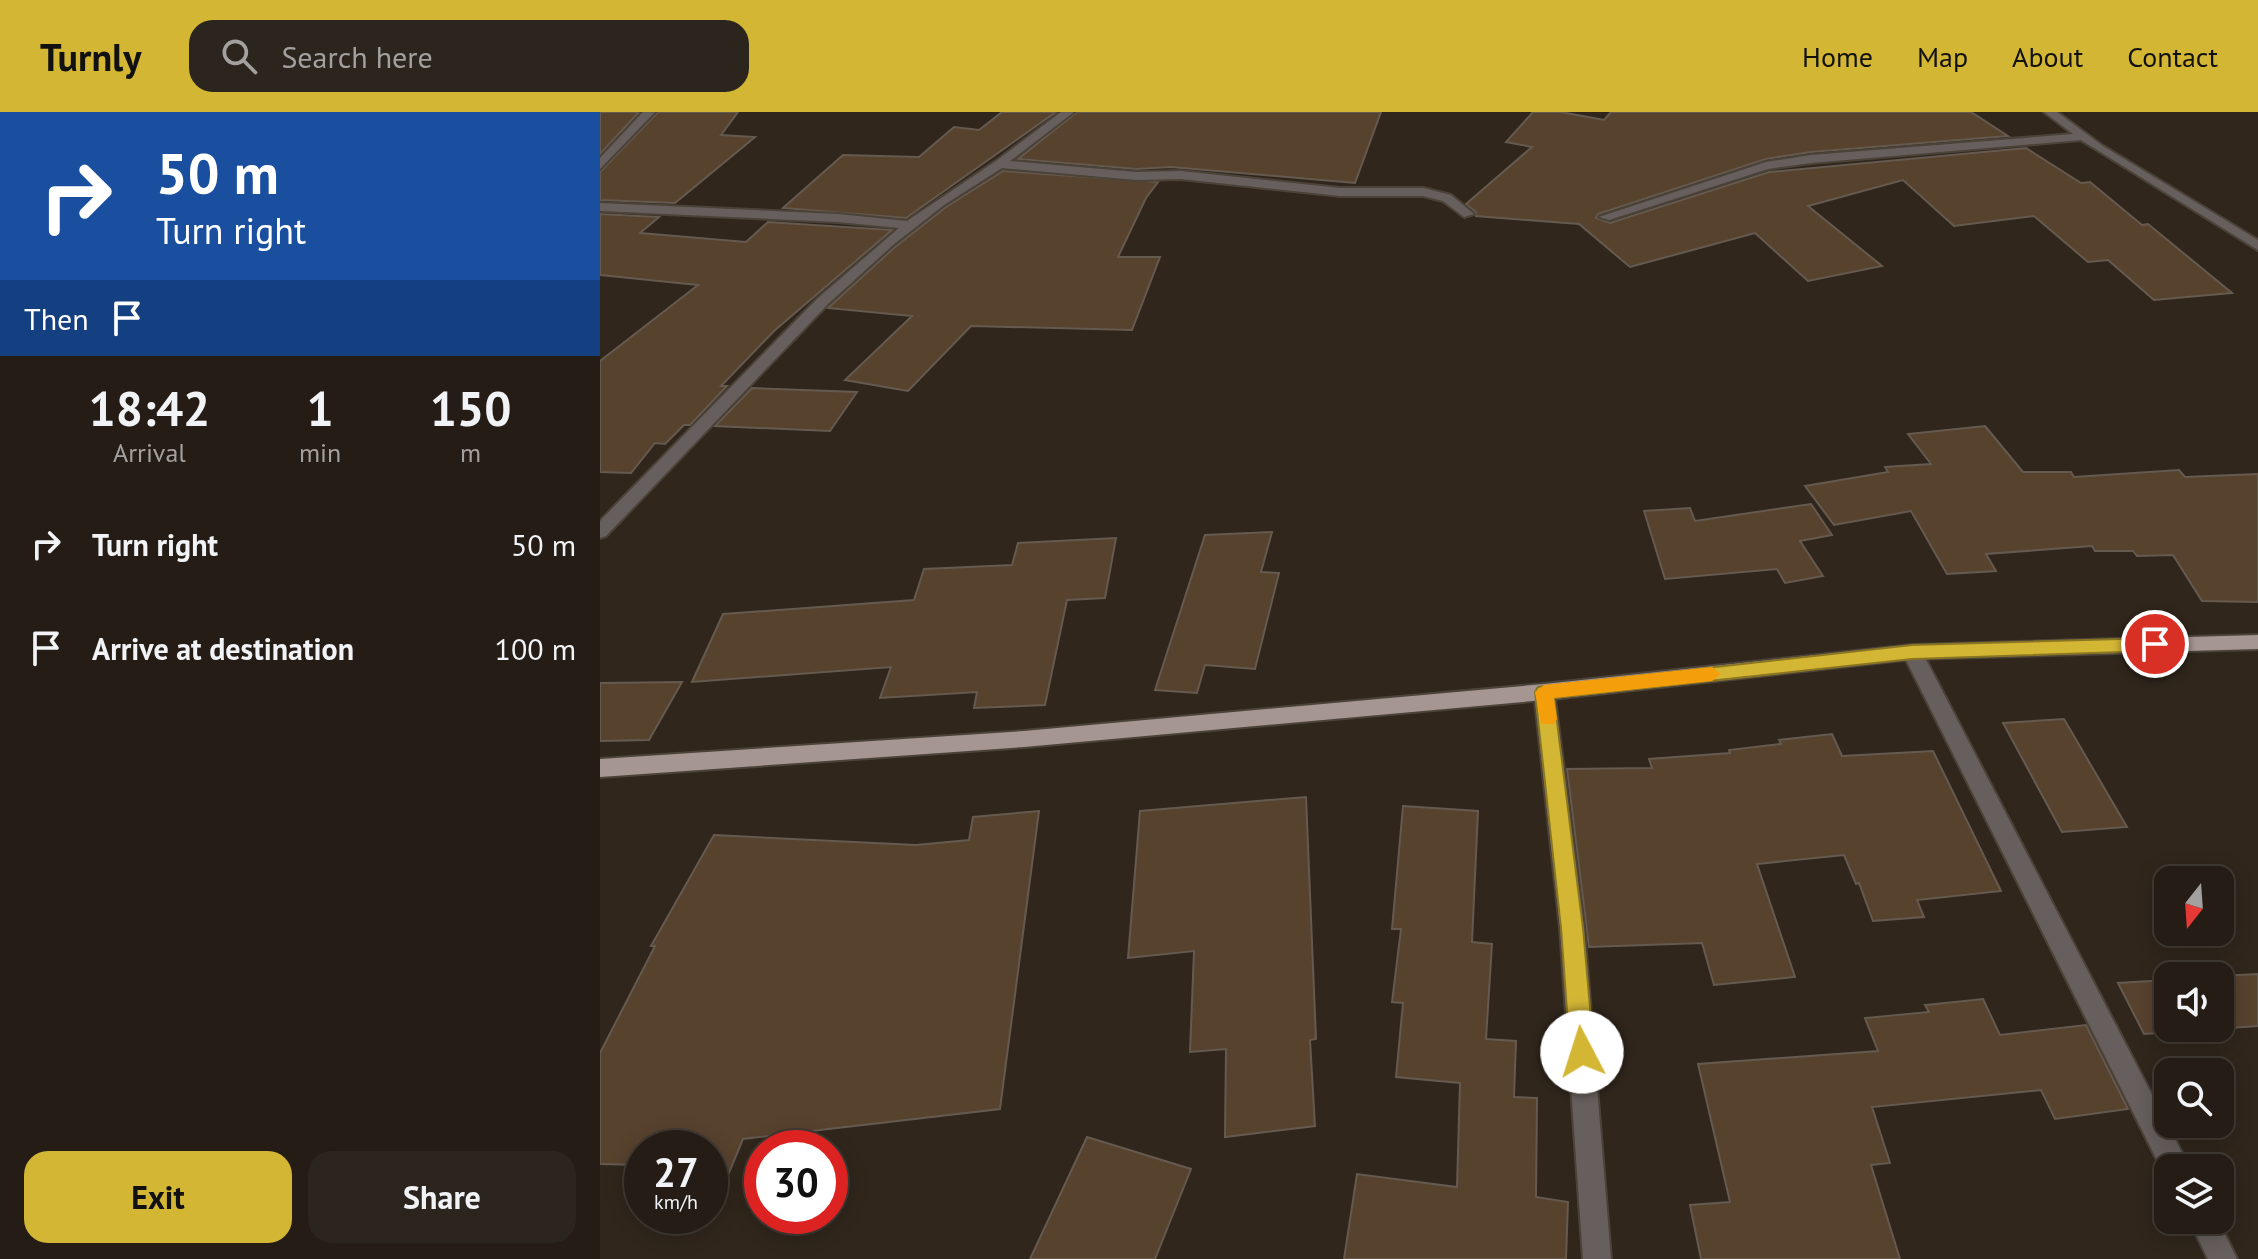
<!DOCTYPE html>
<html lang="en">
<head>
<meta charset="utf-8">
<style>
  :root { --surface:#241c15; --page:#2c251e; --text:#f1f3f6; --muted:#a3a1a0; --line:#413a34; --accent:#d4b635 }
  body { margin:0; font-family:"PT Sans",sans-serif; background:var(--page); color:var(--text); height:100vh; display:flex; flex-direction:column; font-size:30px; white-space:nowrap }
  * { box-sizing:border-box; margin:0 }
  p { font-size:26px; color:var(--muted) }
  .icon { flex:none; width:44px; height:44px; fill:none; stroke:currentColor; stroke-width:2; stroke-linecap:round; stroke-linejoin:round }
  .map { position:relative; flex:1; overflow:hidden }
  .details { display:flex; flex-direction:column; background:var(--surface); width:600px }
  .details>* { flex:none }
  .guide { background:#1a4fa0; color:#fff; overflow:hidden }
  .needle { width:52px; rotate:197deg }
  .fabs { position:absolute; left:1554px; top:754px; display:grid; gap:16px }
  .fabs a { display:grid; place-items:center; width:80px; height:80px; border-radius:16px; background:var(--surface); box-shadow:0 4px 20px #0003,0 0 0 2px var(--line); font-size:40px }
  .speed { position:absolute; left:24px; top:1018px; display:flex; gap:16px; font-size:40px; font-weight:700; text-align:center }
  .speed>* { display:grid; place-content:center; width:104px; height:104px; border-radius:50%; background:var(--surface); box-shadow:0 4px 20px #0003,0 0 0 2px var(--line); line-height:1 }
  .speed small { font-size:20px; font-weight:400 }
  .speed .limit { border:12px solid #d22; background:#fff; color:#111 }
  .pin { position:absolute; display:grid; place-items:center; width:68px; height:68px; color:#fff; margin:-34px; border:4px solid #fff; border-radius:50%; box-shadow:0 2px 8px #0007 }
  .me { position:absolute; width:88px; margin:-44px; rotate:355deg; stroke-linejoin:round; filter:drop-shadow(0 0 6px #0008) }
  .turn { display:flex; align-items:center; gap:28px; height:168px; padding:0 24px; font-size:36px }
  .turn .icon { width:104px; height:104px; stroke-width:2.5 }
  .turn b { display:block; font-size:56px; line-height:68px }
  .then { display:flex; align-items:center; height:76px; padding:0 24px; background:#0003; gap:16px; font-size:30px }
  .eta { display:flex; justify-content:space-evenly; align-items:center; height:136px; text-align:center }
  .eta b { font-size:48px; font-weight:800; line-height:56px }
  .action { display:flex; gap:16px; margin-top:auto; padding:16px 24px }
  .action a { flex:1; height:92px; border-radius:24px; background:var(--accent); color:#111; font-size:32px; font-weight:800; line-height:92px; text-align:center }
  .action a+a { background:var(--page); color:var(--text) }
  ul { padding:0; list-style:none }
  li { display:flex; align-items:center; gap:24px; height:104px; padding:0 24px }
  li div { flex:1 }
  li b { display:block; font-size:30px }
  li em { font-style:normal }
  header { display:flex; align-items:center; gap:48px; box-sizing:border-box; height:112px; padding:0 40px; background:var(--accent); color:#111 }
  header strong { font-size:38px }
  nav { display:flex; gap:44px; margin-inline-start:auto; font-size:28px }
  .search { width:560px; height:72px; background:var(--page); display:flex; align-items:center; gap:20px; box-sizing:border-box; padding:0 28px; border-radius:24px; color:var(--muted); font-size:30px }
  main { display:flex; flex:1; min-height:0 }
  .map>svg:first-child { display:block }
  .building { fill:#57422e; stroke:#655a4f; stroke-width:2 }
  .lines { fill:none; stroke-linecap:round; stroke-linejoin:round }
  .minor-casing { stroke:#4b4238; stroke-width:4 }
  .major-casing { stroke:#4b4238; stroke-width:4 }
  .minor { fill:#665f5d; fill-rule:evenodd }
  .major { fill:#a59691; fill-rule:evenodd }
  .route { fill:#d4b635; stroke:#8a7622; stroke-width:2 }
  .slow { fill:#f59e0b }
</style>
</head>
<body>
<header>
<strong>Turnly</strong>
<div class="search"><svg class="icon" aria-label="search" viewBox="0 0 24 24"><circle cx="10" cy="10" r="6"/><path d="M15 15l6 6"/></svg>Search here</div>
<nav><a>Home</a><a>Map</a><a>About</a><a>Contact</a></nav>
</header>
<main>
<section class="details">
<div class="guide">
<div class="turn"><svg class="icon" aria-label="right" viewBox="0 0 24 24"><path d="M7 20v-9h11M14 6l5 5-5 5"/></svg><div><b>50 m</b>Turn right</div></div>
<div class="then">Then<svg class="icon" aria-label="arrive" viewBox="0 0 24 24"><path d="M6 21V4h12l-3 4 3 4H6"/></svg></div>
</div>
<div class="eta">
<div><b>18:42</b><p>Arrival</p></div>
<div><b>1</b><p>min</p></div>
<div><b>150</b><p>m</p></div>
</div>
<ul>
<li><svg class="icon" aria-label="right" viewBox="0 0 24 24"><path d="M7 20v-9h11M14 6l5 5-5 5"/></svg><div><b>Turn right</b></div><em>50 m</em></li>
<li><svg class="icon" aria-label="arrive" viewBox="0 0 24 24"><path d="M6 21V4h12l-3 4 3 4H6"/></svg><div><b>Arrive at destination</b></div><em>100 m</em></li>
</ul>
<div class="action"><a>Exit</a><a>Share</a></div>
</section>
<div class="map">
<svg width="1658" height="1147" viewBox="0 0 1658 1147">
  <rect width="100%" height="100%" fill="#30261c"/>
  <g class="building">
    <polygon points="0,0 39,0 0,42"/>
    <polygon points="58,0 138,0 121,23 155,25 75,91 0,88 0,60"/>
    <polygon points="402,0 456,0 306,106 183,96 243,43 319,45 354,15 379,18"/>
    <polygon points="477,0 781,0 755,71 571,55 536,57 418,47"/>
    <polygon points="933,0 961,0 1004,8 1011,0 1371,0 1408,24 1211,40 1166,47 998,102 996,106 1010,111 1169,60 1426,36 1481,71 1490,70 1542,113 1548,112 1632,181 1554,188 1508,148 1488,150 1434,104 1354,114 1303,68 1208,94 1282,154 1208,169 1155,121 1030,155 979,112 876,104 876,100 866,92 932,35 906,30"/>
    <polygon points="403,59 558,70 546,86 518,145 560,145 532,218 371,214 308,279 245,268 312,204 228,196 295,135 346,95"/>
    <polygon points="0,102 59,105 40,121 146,130 168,110 292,118 174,219 121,274 127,274 90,313 84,313 65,332 55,331 31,361 0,360 0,249 98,173 0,163"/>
    <polygon points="152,276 257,280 230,319 115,314"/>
    <polygon points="1385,314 1423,360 1471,360 1474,365 1579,358 1585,365 1658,362 1658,490 1602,489 1573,443 1537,444 1533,439 1495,439 1492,434 1386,442 1396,459 1347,462 1311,399 1234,413 1205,374 1288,360 1285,355 1331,352 1308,322"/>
    <polygon points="1211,392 1232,423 1200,429 1223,464 1185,471 1177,457 1065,467 1044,399 1090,396 1095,409"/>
    <polygon points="672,420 661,460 679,461 655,557 605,553 597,581 555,578 605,423"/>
    <polygon points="516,426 505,486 467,488 445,593 374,596 377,580 280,586 291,555 92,570 123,502 314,488 324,457 412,453 418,431"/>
    <polygon points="82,570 49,628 0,629 0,571"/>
    <polygon points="1464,607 1527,715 1462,720 1403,611"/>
    <polygon points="1232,622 1242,644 1333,639 1401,779 1317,788 1324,805 1273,809 1259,771 1256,772 1244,743 1157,752 1195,865 1114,873 1102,831 989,835 967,657 1052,656 1049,647 1130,641 1129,638 1181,632 1179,628"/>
    <polygon points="706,685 716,927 710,928 715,1014 625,1025 626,937 590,940 594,839 528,846 540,699"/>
    <polygon points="803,694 878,699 872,830 892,832 886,927 916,929 914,985 937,986 936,1085 968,1090 966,1147 744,1147 757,1062 857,1075 860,971 796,965 803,891 792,890 801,817 792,817"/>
    <polygon points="439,699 400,997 143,1027 111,1104 110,1036 42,1036 42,1053 0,1052 0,941 55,834 51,834 114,723 316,733 369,728 373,705"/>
    <polygon points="1658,862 1658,914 1544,922 1518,871 1568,868 1568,916 1620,916 1620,864"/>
    <polygon points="1383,887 1400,923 1486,913 1528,997 1455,1007 1441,978 1272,995 1290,1051 1271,1053 1300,1147 1101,1147 1090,1093 1130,1090 1098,952 1278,939 1265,906 1329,900 1325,893"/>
    <polygon points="487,1025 591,1057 555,1147 430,1147"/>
  </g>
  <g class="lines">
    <g class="minor-casing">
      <g id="minor">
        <polygon points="43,0 55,0 0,57 0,46"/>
        <polygon points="461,0 474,0 410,49 536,60 581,59 740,76 823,76 851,83 874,102 864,105 843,89 823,84 740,84 581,67 536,68 402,56 344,93 293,133 228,192 6,424 0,426 0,409 218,186 299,116 238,110 0,99 0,91 238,102 307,109 396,49"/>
        <polygon points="1444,0 1457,0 1503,34 1658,128 1658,138 1481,28 1211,51 1168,57 1009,108 999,105 1166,50 1211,43 1473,22"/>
        <polygon points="1312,533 1319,535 1322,540 1590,1056 1568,1056 1566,1066 1302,540 1305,535"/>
        <polygon points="944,572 951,574 954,580 984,816 1011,1147 983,1147 960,816 934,580 937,574"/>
        <polygon points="1589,1108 1618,1108 1637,1147 1608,1147"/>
      </g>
    </g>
    <g class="major-casing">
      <polygon id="major" points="1658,523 1658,537 1312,547 944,588 424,635 0,665 0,647 424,619 944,572 1312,533"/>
    </g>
    <use href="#minor" class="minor"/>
    <use href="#major" class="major"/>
  </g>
  <polygon class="route" points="1555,526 1564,532 1555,539 1312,547 954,586 983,816 994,940 990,948 982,952 974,948 970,940 961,816 935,580 938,575 1312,533"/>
  <polygon class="slow" points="1112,555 1121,562 1112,569 954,586 957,607 954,612 941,612 935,580 944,573"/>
</svg>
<div class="fabs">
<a><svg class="needle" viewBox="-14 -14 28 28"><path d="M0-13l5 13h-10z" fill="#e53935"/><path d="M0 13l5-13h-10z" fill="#a3a1a0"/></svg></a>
<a><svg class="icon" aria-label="sound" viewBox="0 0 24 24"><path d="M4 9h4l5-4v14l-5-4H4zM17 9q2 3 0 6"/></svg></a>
<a><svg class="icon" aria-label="search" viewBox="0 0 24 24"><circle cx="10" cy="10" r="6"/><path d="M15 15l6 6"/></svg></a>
<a><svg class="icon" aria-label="layers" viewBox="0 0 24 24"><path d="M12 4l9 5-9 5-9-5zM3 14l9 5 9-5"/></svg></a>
</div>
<div class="speed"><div>27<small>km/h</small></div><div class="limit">30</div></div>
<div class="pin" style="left:1555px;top:532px;background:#d93025"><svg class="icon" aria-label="arrive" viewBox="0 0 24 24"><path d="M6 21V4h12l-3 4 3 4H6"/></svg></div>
<svg class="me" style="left:982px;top:940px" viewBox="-20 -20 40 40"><circle r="19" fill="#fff"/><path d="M0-13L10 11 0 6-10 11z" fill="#d4b635"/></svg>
</div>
</main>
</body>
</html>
